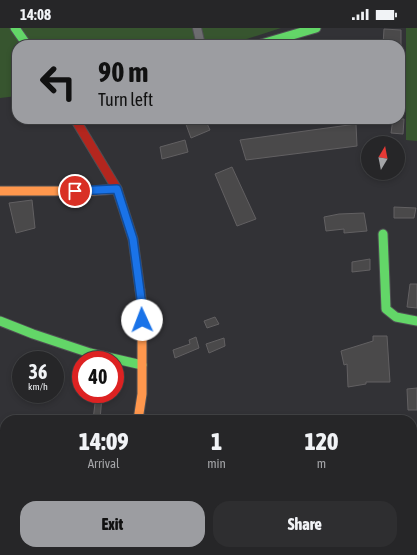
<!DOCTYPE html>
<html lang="en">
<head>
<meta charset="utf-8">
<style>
  :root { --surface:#262628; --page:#2e2e30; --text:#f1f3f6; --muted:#a4a5a8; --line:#424345; --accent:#9c9da1 }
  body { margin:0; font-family:"Asap Condensed",sans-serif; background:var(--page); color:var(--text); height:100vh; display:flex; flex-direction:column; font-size:15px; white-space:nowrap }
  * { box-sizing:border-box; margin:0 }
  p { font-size:13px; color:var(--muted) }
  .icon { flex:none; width:22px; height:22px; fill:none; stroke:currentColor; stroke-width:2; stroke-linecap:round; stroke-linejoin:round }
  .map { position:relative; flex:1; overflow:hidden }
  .details { position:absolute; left:0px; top:387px; width:417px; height:140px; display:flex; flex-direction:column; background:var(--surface); border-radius:16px 16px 0 0; box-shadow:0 2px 6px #0003,0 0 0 1px var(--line) }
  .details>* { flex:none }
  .hud { position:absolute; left:12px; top:12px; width:393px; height:84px; border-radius:16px; box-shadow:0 2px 6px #0003,0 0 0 1px var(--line); background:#9c9da1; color:#111; overflow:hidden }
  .needle { width:26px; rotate:10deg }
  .buttons { position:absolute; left:361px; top:108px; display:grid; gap:8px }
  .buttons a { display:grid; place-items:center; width:44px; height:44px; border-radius:50%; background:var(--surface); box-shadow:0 2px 6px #0003,0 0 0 1px var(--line); font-size:20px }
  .speed { position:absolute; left:12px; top:323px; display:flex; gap:8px; font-size:20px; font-weight:700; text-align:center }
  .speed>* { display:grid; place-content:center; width:52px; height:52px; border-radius:50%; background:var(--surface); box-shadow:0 2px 6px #0003,0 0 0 1px var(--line); line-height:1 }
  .speed small { font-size:10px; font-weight:400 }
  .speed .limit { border:6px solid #d22; background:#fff; color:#111 }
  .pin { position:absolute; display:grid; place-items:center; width:34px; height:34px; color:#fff; margin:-17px; border:2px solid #fff; border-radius:50%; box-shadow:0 1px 4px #0007 }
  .me { position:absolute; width:44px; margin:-22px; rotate:358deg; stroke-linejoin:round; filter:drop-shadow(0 0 3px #0008) }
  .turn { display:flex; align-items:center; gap:14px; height:84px; padding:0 20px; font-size:18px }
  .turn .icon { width:52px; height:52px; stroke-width:2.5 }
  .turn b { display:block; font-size:28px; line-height:34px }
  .eta { display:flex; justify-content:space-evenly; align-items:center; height:68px; text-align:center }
  .eta b { font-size:24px; font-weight:800; line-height:28px }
  .primary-button { display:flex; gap:8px; margin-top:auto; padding:8px 20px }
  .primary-button a { flex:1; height:46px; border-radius:16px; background:var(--accent); color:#111; font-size:16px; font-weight:800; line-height:46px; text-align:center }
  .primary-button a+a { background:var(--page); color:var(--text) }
  .status { display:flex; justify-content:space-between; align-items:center; height:28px; padding:0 20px; background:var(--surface); direction:ltr }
  .status svg { height:11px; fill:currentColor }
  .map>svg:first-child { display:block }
  .green { fill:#37552f }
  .building { fill:#4a494a; stroke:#626062 }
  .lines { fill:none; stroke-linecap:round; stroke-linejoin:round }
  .street-casing { stroke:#4f4f53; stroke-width:10 }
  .fast-casing { stroke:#4f4f53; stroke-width:11 }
  .slow-casing { stroke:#4f4f53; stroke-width:11 }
  .jam-casing { stroke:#4f4f53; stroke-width:11 }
  .street { stroke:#6c6c6f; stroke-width:8 }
  .fast { stroke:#63d668; stroke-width:9 }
  .slow { stroke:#ff974d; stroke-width:9 }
  .jam { stroke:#b3261e; stroke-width:9 }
  .route-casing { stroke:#114b97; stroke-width:10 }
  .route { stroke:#1a73e8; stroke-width:7 }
</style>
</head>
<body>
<div class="status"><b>14:08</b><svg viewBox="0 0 49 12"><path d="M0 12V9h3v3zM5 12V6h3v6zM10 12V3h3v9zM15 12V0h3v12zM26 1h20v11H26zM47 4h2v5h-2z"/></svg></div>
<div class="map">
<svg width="417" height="527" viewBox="0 0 417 527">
  <rect width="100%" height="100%" fill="#323236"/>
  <g class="green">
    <polygon points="0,0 281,0 228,17 17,17 17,68 0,70"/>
    <polygon points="406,0 417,0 417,113 406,112"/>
  </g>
  <g class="building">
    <polygon points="384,1 401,2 401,17 383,17"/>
    <polygon points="184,91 205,91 210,102 191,110"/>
    <polygon points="393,91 404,91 403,106 391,105"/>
    <polygon points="356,96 357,118 246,132 240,112"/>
    <polygon points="185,112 188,124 162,131 160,119"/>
    <polygon points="232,139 256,191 237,198 215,146"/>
    <polygon points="32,172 35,200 16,205 9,175"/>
    <polygon points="394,179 416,180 414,190 394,190"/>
    <polygon points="364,185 367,203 344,205 344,201 326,203 324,189 339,186"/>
    <polygon points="370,231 370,242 352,244 352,234"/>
    <polygon points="410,256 417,256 417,280 407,279"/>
    <polygon points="215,289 219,296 207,300 204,293"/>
    <polygon points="373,308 387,308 390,354 366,354 366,356 348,359 347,336 344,337 341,323 373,313"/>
    <polygon points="196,309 199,320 175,330 173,322 190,316 189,312"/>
    <polygon points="224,310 225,318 209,325 206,316"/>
    <polygon points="417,360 417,382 408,382 407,361"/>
    <polygon points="96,367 102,368 100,392 93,392"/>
  </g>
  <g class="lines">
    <g class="street-casing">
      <g id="street">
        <polyline points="197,0 201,17"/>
        <polyline points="0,415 5,417"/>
      </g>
    </g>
    <g class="fast-casing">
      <g id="fast">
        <polyline points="15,0 27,17"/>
        <polyline points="258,17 316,0"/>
        <polyline points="383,206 386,281 396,289 417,293"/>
        <polyline points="0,293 33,306 90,325 142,337"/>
      </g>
    </g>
    <g class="slow-casing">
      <g id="slow">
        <polyline points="0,163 90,163 117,161"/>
        <polyline points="138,392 142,366 142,277 140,262"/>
        <polyline points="94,527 97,522"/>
      </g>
    </g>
    <g class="jam-casing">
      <polyline id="jam" points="75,91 117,161 133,211 140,262"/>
    </g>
    <use href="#street" class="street"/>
    <use href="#fast" class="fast"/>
    <use href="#slow" class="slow"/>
    <use href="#jam" class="jam"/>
  </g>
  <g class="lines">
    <g class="route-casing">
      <polyline id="route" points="75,163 117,161 133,211 142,278 142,292"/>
    </g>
    <use href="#route" class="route"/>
  </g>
</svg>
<div class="buttons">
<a><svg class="needle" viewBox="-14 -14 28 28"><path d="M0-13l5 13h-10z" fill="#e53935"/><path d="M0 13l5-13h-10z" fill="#a4a5a8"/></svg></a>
</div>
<div class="speed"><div>36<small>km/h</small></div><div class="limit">40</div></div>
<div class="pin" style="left:75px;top:163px;background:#d93025"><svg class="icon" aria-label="arrive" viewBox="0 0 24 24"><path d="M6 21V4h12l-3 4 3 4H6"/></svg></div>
<svg class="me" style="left:142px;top:292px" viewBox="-20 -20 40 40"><circle r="19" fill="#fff"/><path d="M0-13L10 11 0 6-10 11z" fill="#1a73e8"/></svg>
<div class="hud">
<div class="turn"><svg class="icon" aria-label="left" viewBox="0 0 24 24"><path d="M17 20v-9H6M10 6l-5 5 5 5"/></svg><div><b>90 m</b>Turn left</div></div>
</div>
<section class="details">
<div class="eta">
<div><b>14:09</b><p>Arrival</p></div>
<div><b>1</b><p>min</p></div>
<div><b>120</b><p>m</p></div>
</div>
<div class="primary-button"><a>Exit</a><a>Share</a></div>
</section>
</div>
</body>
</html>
